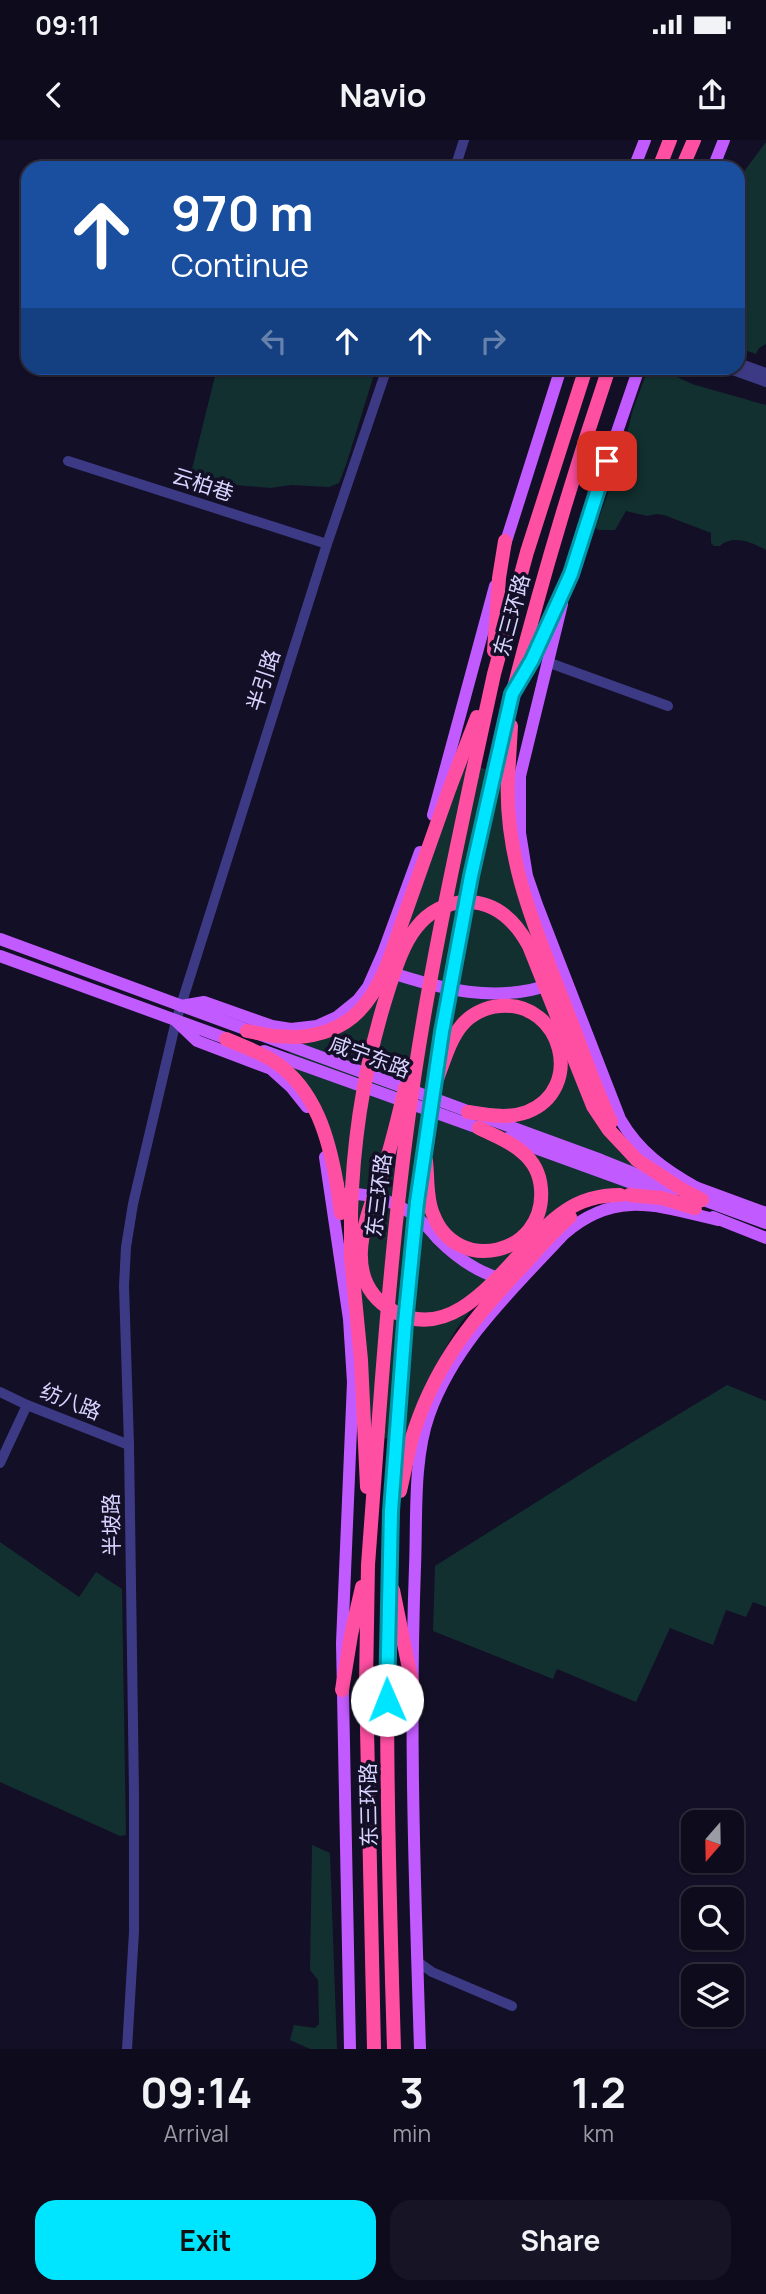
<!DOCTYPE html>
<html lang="en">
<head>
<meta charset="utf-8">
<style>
  :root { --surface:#0e0b1c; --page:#171425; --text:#f1f3f6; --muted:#9b9ba3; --line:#2e2b3b; --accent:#00e5ff }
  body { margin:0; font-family:Manrope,"Noto Sans SC",sans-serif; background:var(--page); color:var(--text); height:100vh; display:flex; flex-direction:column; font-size:26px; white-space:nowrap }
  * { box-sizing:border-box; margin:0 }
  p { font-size:23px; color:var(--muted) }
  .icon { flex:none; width:38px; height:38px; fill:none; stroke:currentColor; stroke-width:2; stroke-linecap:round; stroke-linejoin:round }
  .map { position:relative; height:1909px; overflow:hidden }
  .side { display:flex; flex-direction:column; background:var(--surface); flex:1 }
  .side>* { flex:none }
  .banner { position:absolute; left:21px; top:21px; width:724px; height:214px; border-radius:21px; box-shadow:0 2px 5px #0004,0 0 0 2px var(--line); background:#1a4fa0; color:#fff; overflow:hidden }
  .needle { width:46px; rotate:200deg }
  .controls { position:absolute; left:681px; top:1670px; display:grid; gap:14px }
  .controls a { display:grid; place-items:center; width:63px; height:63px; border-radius:14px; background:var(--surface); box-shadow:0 2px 5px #0004,0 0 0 2px var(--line); font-size:35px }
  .pin { position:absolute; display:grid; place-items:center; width:60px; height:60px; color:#fff; margin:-30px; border-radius:14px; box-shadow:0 4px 10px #0006 }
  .me { position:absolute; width:77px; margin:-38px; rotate:359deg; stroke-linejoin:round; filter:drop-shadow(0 0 5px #0008) }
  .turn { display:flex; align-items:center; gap:24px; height:147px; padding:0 35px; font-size:32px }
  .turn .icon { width:91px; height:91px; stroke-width:2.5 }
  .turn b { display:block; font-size:49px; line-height:60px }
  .lanes { display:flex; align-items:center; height:66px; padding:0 35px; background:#0003; justify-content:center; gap:35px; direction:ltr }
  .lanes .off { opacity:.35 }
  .eta { display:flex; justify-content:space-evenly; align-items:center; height:119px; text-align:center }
  .eta b { font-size:42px; font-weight:700; line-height:49px }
  .action { display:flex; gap:14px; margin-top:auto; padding:14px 35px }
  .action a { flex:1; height:80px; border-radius:21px; background:var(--accent); color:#111; font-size:28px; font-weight:700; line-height:80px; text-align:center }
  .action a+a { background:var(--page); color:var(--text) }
  .status { display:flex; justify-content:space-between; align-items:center; height:49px; padding:0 35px; background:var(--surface); direction:ltr }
  .status svg { height:19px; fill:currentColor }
  header { display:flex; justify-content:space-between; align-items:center; height:91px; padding:0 35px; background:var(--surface); font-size:32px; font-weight:700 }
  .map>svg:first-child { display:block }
  .green { fill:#12302f }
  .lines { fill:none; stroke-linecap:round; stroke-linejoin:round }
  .minor { stroke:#3d3a85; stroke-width:10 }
  .major { stroke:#c25bff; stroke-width:12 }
  .highway { stroke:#ff4fa3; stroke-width:14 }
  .highway-bridge { stroke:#ff4fa3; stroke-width:14 }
  .route-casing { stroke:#0095a6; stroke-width:18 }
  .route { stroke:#00e5ff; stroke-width:12 }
  .labels { text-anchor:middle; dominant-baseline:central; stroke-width:7; stroke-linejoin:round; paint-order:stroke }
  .street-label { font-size:21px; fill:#d9d4ff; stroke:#130f26 }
</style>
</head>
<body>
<div class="status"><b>09:11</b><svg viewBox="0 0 49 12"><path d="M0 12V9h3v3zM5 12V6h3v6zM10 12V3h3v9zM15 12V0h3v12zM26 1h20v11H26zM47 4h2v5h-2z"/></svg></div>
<header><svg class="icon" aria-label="back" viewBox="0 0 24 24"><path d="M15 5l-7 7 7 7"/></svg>Navio<svg class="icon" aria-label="share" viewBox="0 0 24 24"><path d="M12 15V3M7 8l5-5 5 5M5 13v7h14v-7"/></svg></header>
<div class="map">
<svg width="766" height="1909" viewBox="0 0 766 1909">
  <rect width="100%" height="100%" fill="#130f26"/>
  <g class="green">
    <polygon points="766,2 766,204 759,208 756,214 739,208 738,43 745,30"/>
    <polygon points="217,228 376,228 346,325 339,343 329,347 291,345 270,348 189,341"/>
    <path d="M649,231L666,237L675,236L692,244L766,265V410C752,402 732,394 720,406H714L711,403V393L664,375L657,374L647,376L626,371L615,390H599L595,388L621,318L633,269L647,232Z"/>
    <polygon points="463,622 504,635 605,994 621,1014 639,1030 631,1048 609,1049 592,1053 475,1165 457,1188 427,1241 403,1300 369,1297 364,1197 335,1015 286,925 293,901 352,882"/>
    <polygon points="727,1245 766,1261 766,1467 753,1462 746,1477 726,1470 713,1505 670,1488 636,1562 557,1529 553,1539 433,1491 435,1426 603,1320"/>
    <polygon points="0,1402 79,1457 96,1432 122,1449 126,1695 120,1696 0,1642"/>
    <polygon points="312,1705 330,1713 337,1909 310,1909 290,1900 294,1885 315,1888 319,1884 318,1840 310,1830"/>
  </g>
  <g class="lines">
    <g class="minor">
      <polyline points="455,28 464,0"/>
      <polyline points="738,223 766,233"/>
      <polyline points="727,228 766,242"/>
      <polyline points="68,321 327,404"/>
      <polyline points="547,522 668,566"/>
      <polyline points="0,1252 27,1265 129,1305"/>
      <polyline points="0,1323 27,1265"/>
      <polyline points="418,1822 432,1832 512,1866"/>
      <polyline points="127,1909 134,1792 134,1653 129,1305 124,1146 126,1107 133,1064 176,881 327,404 387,228"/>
    </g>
    <g class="major">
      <polyline points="634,28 645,0"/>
      <polyline points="713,28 724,0"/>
      <polyline points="503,411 561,228"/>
      <polyline points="568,443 583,391 639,228"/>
      <path d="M562,464L520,636V693L527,736L537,765L620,979C639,1012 665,1030 697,1048"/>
      <polyline points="433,675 495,446"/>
      <polyline points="0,799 601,1020 676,1050"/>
      <polyline points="0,816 233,901"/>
      <path d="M386,831C440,849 496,864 552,844"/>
      <polyline points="181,866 204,862 272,886 291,889 317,886 337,877 358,860 368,847 383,813 420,712"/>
      <polyline points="176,881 197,901 271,929 291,947 307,967"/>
      <polyline points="264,911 487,991"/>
      <polyline points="508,998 665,1055"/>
      <polyline points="325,1017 349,1179 353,1242 342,1503 350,1909"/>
      <polyline points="692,1046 766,1073"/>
      <path d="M342,1054C368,1052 398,1062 419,1079C426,1085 432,1092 438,1099C457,1118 478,1133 503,1139"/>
      <polyline points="693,1056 766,1083"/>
      <polyline points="713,1077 766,1098"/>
      <path d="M420,1909C415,1749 409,1587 415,1427C417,1379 413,1320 429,1275C455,1202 513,1149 564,1094C615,1049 659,1066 718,1080"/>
    </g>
    <g class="highway">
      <polyline points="659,28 670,0"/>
      <polyline points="682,28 694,0"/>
      <polyline points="494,511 499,438 505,401"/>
      <polyline points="520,540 532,520 571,434"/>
      <polyline points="472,635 494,534 527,412 586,228"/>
      <polyline points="508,638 511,586"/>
      <path d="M491,641C524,501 563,364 609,228"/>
      <polyline points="450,647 477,577"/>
      <polyline points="247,891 273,896 296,897"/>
      <path d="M226,899C242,906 260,912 275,922C316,950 329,999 337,1045"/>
      <path d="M437,939C444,921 450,899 462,885C471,874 486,867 500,866C563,861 585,950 527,972C508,979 488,975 468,972"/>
      <polyline points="637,1020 683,1050 702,1060"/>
      <path d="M426,1021C428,1038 426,1058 433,1074C456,1136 546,1115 541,1049C540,1034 533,1021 522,1012C510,1001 493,995 479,988"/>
      <polyline points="629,1055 662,1058 695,1068"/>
      <polyline points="351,1073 351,1117 361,1220 367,1347"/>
      <polyline points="400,1351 411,1301"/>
      <polyline points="393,1450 413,1548"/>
      <polyline points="342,1550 351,1495 362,1447"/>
      <polyline points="374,1909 366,1543 368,1425 378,1290"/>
      <path d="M394,1909C388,1703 381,1498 397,1292"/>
    </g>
    <g class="highway-bridge">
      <path d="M508,638C504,721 538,795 567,871C582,908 594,946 611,982"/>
      <path d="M296,897C319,896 343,888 359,871C384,845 393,807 405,774C420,732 435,689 450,647"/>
      <path d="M405,948C399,974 393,999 385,1025C369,1072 335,1140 395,1172C465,1209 516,1103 565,1071C581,1060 600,1055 620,1055"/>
      <polyline points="337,1045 341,1073"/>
      <path d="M351,1073C353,998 365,923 388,851C395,830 402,806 416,788C428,772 447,762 467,762C496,762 516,782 529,806L593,966L609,990L637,1020"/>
      <path d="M378,1290C387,1170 397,1051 415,932C430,832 451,734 472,635"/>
      <path d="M397,1292C407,1158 419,1024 442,891C456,807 474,724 491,641"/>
      <path d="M411,1301C432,1230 468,1184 518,1131C535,1113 551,1093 570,1077"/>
    </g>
  </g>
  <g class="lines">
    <g class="route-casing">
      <polyline id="route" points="387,1560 391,1371 405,1183 417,1062 442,892 471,736 512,554 532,520 571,434 607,321"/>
    </g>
    <use href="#route" class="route"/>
  </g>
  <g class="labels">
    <g class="street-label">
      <text transform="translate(203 344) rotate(18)">云柏巷</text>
      <text transform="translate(511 475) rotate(-75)">东三环路</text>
      <text transform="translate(263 540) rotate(-72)">半引路</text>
      <text transform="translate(370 916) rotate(20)">咸宁东路</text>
      <text transform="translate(378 1055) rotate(-83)">东三环路</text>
      <text transform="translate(71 1261) rotate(22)">纺八路</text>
      <text transform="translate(111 1385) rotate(-91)">半坡路</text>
      <text transform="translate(368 1665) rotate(-91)">东三环路</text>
    </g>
  </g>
</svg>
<div class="controls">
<a><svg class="needle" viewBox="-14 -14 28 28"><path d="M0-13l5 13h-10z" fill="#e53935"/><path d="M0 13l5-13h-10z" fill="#9b9ba3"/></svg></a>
<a><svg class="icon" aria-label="search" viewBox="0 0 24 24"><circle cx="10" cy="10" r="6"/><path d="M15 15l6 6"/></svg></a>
<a><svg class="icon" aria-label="layers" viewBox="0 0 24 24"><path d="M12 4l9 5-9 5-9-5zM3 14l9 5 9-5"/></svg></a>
</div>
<div class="pin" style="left:607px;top:321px;background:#d93025"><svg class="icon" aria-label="arrive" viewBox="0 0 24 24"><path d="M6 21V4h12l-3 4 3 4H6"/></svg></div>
<svg class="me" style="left:387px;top:1560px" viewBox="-20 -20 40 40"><circle r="19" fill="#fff"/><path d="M0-13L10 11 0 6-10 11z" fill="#00e5ff"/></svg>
<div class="banner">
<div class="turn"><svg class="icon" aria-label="ahead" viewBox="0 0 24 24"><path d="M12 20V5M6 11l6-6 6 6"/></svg><div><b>970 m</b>Continue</div></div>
<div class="lanes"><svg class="icon off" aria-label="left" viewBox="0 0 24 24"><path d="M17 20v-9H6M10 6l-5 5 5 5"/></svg><svg class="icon" aria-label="ahead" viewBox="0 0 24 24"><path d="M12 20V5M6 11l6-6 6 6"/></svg><svg class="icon" aria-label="ahead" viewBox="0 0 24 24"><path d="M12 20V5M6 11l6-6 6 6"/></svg><svg class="icon off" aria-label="right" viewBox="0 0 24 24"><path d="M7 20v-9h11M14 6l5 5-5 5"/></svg></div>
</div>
</div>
<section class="side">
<div class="eta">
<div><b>09:14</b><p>Arrival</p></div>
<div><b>3</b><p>min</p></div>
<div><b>1.2</b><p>km</p></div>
</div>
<div class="action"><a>Exit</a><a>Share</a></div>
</section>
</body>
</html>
